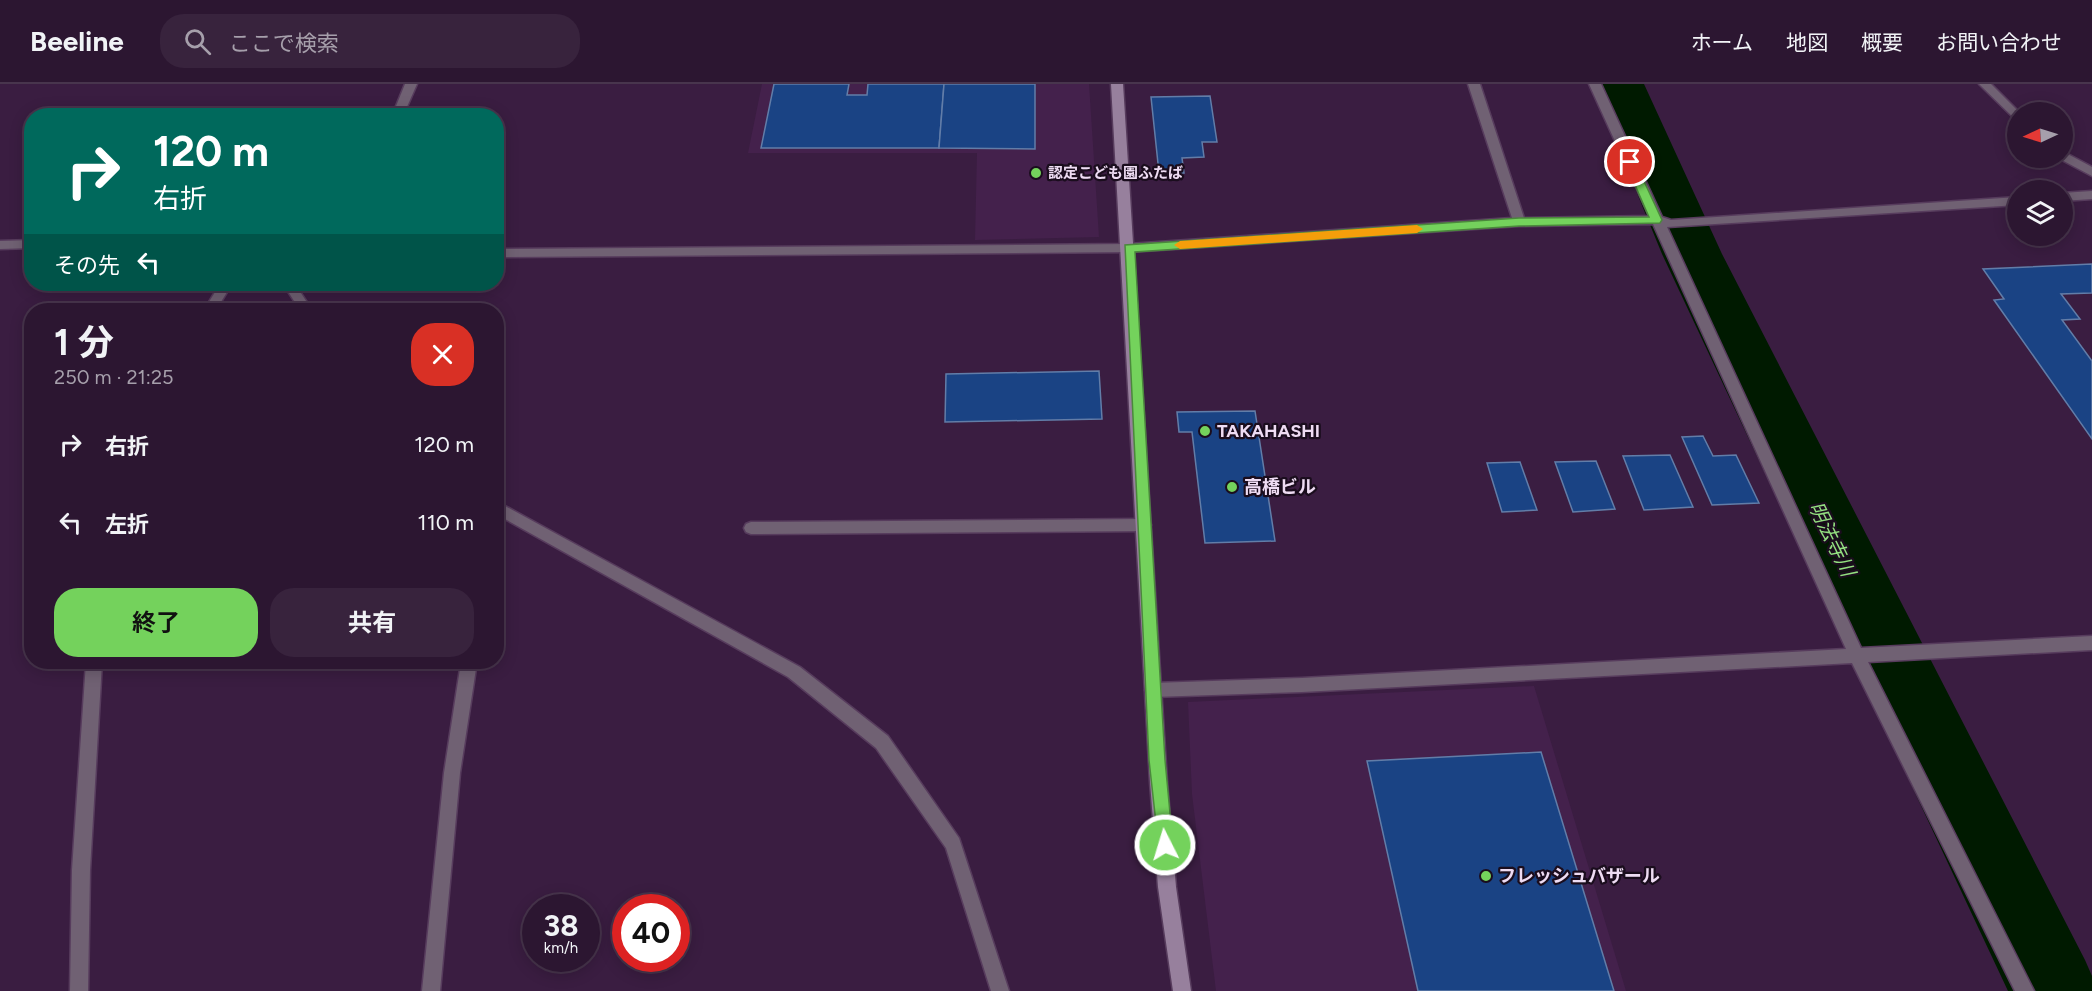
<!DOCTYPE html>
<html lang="ja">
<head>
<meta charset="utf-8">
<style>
  :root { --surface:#2c1631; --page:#38233d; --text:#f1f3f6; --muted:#a69fab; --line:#48354d; --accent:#74d25c }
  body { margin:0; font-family:Figtree,"Noto Sans JP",sans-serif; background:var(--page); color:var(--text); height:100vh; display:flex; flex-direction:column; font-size:22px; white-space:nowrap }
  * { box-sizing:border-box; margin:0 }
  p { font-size:20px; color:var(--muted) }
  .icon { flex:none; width:33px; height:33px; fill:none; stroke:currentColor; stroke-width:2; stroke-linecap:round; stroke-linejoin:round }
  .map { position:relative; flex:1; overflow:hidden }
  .sheet { position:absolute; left:24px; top:219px; width:480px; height:366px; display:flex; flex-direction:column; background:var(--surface); border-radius:24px; box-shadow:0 3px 15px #0003,0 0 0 2px var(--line) }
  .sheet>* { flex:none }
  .top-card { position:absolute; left:24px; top:24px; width:480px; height:183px; border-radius:24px; box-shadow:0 3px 15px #0003,0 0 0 2px var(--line); background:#00695c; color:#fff; overflow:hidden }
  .needle { width:39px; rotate:266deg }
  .buttons { position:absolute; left:2007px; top:18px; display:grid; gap:12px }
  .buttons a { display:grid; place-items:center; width:66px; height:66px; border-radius:50%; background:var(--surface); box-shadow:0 3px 15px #0003,0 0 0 2px var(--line); font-size:30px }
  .speed { position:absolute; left:522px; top:810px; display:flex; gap:12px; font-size:30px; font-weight:700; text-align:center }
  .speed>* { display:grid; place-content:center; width:78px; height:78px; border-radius:50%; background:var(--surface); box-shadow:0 3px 15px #0003,0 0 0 2px var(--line); line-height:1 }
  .speed small { font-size:15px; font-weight:400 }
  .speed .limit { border:9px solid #d22; background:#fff; color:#111 }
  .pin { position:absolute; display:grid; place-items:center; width:51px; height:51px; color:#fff; margin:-26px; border:3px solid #fff; border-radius:50%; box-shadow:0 2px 6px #0007 }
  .me { position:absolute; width:66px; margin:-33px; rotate:355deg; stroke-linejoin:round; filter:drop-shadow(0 0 4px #0008) }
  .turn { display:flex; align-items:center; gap:21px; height:126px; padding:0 30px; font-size:27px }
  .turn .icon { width:78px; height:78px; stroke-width:2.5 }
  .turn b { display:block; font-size:42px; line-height:51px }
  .then { display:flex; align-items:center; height:57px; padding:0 30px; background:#0003; gap:12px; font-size:22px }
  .round { display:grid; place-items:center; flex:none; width:63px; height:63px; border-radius:24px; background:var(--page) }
  .headline { display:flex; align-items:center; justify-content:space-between; height:102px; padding:0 30px }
  h1 { font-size:36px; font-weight:700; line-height:45px }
  .primary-button { display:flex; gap:12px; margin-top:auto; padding:12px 30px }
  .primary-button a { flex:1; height:69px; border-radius:24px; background:var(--accent); color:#111; font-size:24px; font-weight:700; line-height:69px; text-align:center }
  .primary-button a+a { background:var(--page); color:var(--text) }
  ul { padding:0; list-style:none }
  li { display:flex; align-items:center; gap:18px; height:78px; padding:0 30px }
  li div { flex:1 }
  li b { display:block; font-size:22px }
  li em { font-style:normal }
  header { display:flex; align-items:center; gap:36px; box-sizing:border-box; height:84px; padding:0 30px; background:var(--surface); border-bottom:2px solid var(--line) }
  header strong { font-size:28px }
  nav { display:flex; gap:33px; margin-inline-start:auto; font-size:21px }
  .search { width:420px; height:54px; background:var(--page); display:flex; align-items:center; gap:15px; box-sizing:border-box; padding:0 21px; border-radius:24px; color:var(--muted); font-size:22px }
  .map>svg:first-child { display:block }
  .built { fill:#44214c }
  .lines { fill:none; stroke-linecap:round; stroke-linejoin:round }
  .river { fill:#001a00; fill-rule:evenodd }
  .building { fill:#1a4384; stroke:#627da8; stroke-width:1.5 }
  .lane-casing { stroke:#573c5d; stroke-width:3 }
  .street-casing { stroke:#573c5d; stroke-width:3 }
  .secondary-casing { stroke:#573c5d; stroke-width:3 }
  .lane { fill:#706173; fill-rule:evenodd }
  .street { fill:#706173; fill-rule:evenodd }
  .secondary { fill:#97809d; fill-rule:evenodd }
  .route { fill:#74d25c; stroke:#4b883c; stroke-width:1.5 }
  .slow { fill:#f59e0b }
  .poi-dot { fill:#74d25c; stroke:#1a0d1d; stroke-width:2 }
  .labels { text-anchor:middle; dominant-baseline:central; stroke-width:4.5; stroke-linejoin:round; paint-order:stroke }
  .far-poi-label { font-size:15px; font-weight:bold; fill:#eedcf3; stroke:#1a0d1d; text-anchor:start }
  .poi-label { font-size:18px; font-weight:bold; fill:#eedcf3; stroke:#1a0d1d; text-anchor:start }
  .water-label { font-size:20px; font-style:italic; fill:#93df80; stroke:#1a0d1d }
</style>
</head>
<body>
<header>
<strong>Beeline</strong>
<div class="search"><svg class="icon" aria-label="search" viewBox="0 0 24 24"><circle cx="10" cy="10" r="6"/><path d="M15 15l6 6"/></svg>ここで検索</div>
<nav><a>ホーム</a><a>地図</a><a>概要</a><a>お問い合わせ</a></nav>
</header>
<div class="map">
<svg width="2092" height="907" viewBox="0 0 2092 907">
  <rect width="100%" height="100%" fill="#3a1d41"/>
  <g class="built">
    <polygon points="762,0 1089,0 1099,153 975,156 977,69 748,69"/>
    <polygon points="1534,602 1626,907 1216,907 1192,710 1188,618"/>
  </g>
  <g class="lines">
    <polygon class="river" points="1592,0 1644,0 1722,170 2085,876 2092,892 2092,907 2008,907 1662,170"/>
  </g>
  <g class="building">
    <polygon points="774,0 849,0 847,11 867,11 868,0 944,0 939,64 761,64"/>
    <polygon points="944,0 1035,0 1035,65 939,64"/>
    <polygon points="1210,12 1217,58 1202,58 1204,73 1182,74 1184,89 1159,89 1151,13"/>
    <polygon points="2092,180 2092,209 2061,210 2080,235 2062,236 2092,277 2092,355 1994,216 2004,215 1983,185"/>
    <polygon points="1099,287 1102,335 945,338 946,290"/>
    <polygon points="1255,327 1275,457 1205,459 1192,348 1179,348 1177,328"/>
    <polygon points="1703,352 1713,372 1736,371 1759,419 1712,421 1682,353"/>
    <polygon points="1670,371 1693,423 1644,426 1623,372"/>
    <polygon points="1596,377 1615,425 1573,428 1555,378"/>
    <polygon points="1520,378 1537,426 1502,428 1487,379"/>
    <polygon points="1541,668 1614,907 1418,907 1367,677"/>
  </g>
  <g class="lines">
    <g class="lane-casing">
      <polygon id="lane" points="1144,435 1149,437 1151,441 1149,445 1144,447 751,450 746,448 744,444 746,440 751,438"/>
    </g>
    <g class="street-casing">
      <g id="street">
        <polygon points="405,0 417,0 403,32 392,32"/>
        <polygon points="1468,0 1480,0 1524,134 1649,132 1589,0 1601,0 1662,133 1671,136 2018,113 2018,121 1667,143 1861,564 2092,552 2092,566 1868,578 2034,907 2015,907 1852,579 1302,608 1153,613 1147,611 1145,606 1147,601 1153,599 1302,594 1846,565 1653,140 1519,142 1129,168 496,173 496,165 1129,160 1512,134"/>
        <polygon points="1979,0 1991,0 2019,28 2018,38"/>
        <polygon points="2062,67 2092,83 2092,92 2058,74 2062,74"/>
        <polygon points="2092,107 2092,115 2062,117 2062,109"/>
        <polygon points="32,156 32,164 0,165 0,157"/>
        <polygon points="220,200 232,200 216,226 204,226"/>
        <polygon points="283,200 295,200 312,226 300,226"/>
        <polygon points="496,417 800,583 888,652 959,754 1009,907 991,907 946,764 876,664 788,593 496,430"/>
        <polygon points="86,578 102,578 90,786 88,907 70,907 72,786"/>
        <polygon points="461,578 477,578 460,689 440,907 422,907 444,689"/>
      </g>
    </g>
    <g class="secondary-casing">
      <polygon id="secondary" points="1111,0 1123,0 1167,698 1176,803 1191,907 1173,907 1158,803 1150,698"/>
    </g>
    <use href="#lane" class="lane"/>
    <use href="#street" class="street"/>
    <use href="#secondary" class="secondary"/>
  </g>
  <polygon class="route" points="1630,74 1635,78 1662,136 1660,139 1519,142 1135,168 1165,676 1173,761 1171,766 1165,769 1159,766 1149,676 1125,161 1519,134 1649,133 1625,78"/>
  <polygon class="slow" points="1417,141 1423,145 1417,149 1180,165 1174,161 1180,157"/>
  <g class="poi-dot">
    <circle cx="1036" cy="89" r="6"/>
    <circle cx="1205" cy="347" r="6"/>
    <circle cx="1232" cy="403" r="6"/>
    <circle cx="1486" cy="792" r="6"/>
  </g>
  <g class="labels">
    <g class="far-poi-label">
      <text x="1048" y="89">認定こども園ふたば</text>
    </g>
    <g class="poi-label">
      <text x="1217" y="347">TAKAHASHI</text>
      <text x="1244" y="403">高橋ビル</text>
      <text x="1498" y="792">フレッシュバザール</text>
    </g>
    <g class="water-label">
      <text transform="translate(1832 455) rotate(64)">明法寺川</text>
    </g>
  </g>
</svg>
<div class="buttons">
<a><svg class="needle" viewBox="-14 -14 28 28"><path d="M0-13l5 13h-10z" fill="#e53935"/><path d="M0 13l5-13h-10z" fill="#a69fab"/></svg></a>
<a><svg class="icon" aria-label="layers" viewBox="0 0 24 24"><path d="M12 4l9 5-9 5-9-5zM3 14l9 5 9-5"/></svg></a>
</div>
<div class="speed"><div>38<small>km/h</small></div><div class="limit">40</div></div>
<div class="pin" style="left:1630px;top:78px;background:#d93025"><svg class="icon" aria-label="arrive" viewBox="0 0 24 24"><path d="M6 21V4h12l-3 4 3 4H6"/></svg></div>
<svg class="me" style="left:1165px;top:761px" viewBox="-20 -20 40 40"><circle r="17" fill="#74d25c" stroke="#fff" stroke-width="3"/><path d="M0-11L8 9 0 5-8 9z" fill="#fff"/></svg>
<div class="top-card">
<div class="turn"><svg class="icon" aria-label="right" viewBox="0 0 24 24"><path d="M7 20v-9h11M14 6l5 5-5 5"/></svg><div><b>120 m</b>右折</div></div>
<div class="then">その先<svg class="icon" aria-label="left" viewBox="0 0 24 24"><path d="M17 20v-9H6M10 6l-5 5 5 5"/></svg></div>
</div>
<section class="sheet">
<div class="headline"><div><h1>1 分</h1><p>250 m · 21:25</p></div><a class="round" style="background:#d93025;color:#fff"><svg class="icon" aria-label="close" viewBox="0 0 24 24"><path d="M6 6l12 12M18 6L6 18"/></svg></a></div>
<ul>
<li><svg class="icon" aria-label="right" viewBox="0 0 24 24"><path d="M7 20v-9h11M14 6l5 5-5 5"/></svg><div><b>右折</b></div><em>120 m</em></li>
<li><svg class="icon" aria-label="left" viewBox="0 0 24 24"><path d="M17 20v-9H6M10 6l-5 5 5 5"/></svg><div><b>左折</b></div><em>110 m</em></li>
</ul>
<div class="primary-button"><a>終了</a><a>共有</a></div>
</section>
</div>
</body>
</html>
